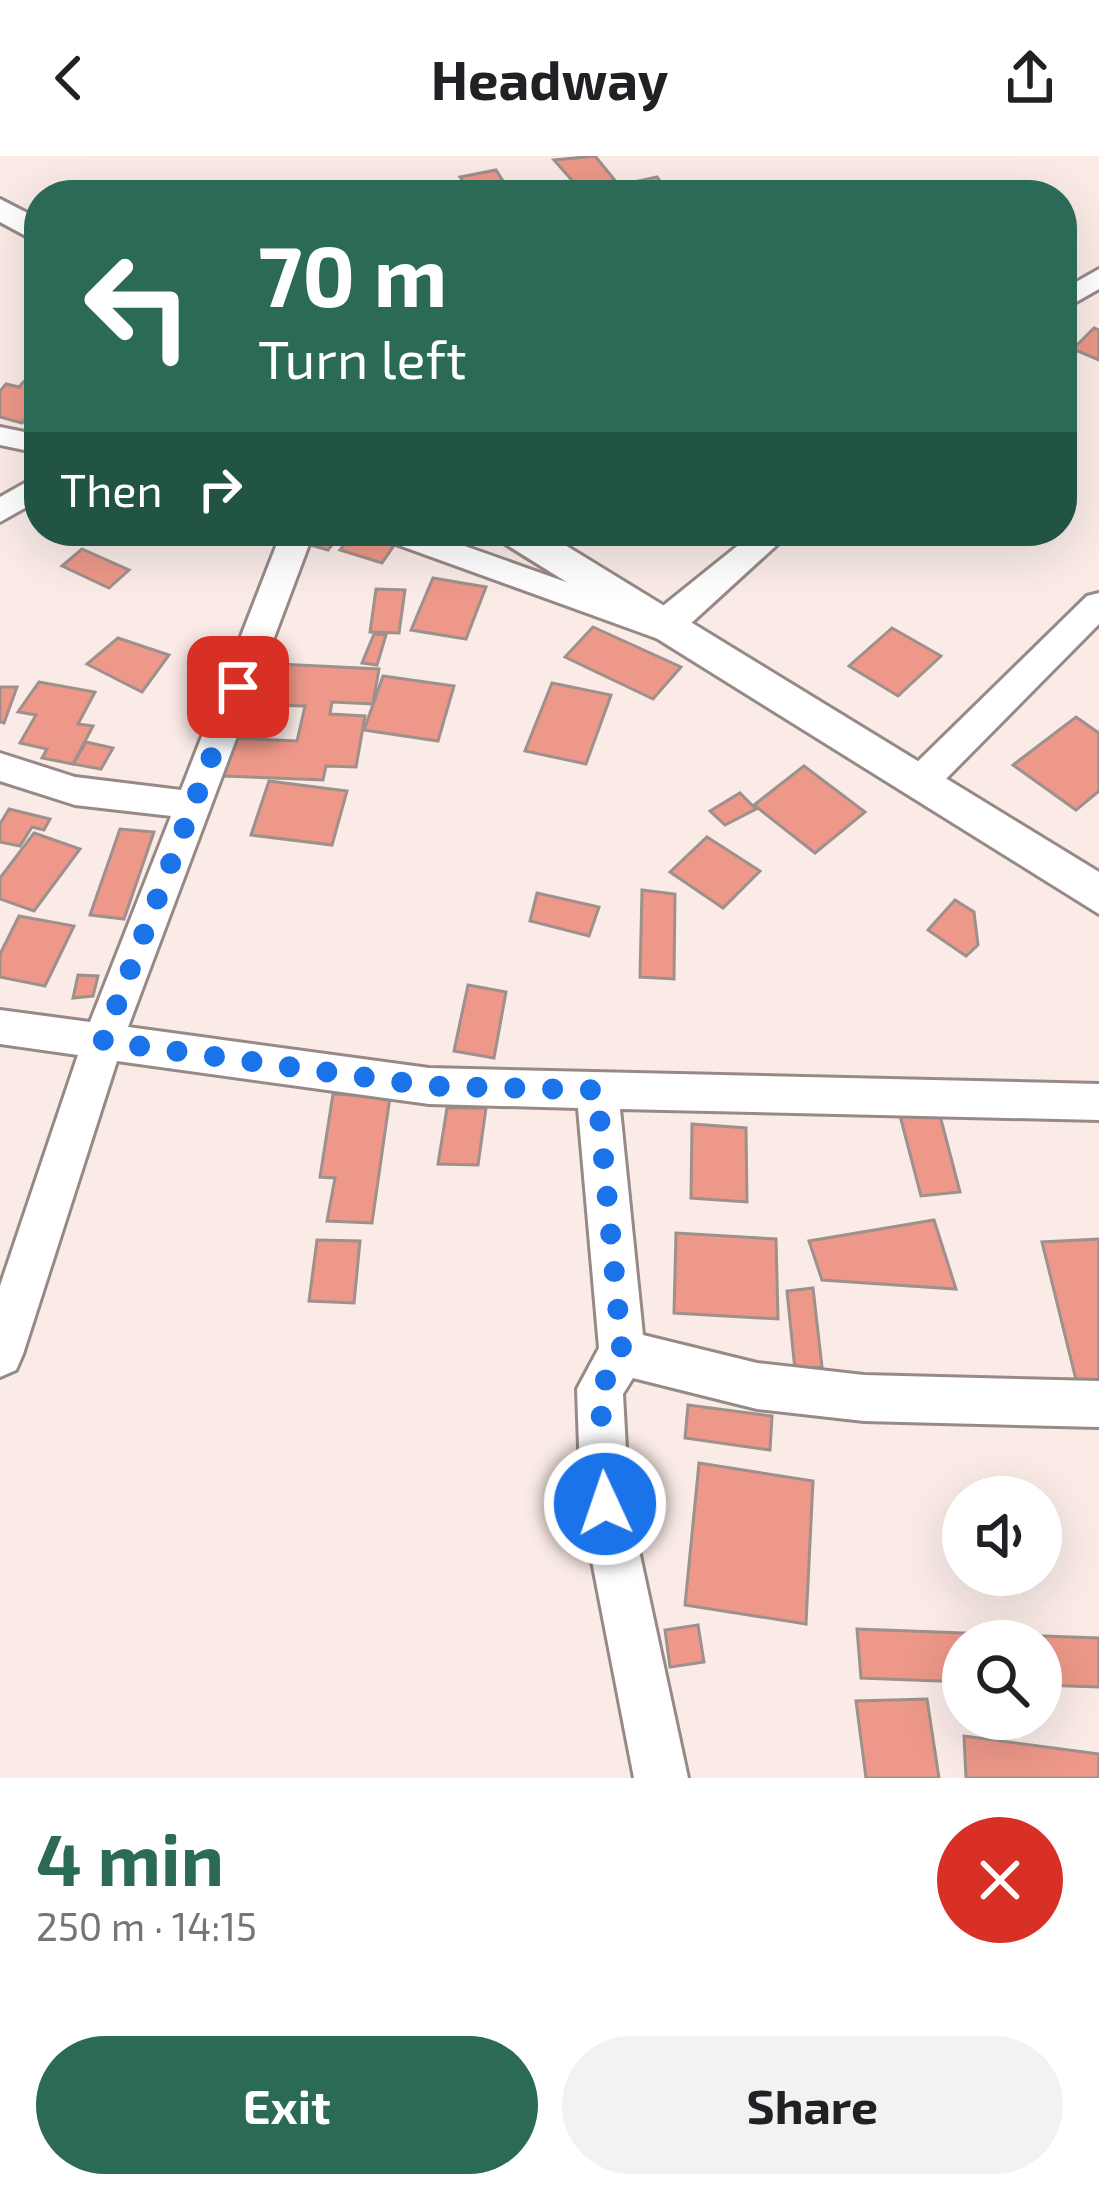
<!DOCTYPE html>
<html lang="en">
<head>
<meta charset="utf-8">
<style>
  :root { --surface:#fff; --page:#f2f2f2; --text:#202124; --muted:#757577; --accent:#2b6a57 }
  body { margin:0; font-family:"Exo 2",sans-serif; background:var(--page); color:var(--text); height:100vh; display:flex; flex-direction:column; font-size:45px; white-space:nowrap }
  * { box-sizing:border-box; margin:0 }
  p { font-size:39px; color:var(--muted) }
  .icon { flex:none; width:66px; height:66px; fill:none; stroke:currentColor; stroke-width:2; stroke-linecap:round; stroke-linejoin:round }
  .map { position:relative; height:1622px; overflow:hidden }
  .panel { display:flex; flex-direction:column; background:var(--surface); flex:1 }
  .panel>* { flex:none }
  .guide { position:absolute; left:24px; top:24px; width:1053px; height:366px; border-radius:48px; box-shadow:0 12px 48px #0002; background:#2b6a57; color:#fff; overflow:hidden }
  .fabs { position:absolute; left:942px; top:1320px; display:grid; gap:24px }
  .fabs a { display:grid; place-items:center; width:120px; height:120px; border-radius:50%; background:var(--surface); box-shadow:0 12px 48px #0002; font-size:60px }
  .pin { position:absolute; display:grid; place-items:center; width:102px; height:102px; color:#fff; margin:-51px; border-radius:24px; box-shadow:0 6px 18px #0006 }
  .me { position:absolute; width:132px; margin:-66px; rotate:357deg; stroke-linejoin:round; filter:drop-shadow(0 0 9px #0008) }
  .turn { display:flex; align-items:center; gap:42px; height:252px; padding:0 36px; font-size:54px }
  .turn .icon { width:156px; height:156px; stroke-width:2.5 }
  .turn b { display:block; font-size:84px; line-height:102px }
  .then { display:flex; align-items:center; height:114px; padding:0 36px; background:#0003; gap:24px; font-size:45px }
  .round { display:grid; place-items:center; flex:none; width:126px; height:126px; border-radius:63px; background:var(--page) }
  .overview { display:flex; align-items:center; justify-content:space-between; height:204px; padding:0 36px }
  h1 { font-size:72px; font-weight:700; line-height:90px; color:var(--accent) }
  .action { display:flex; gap:24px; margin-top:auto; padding:24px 36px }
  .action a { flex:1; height:138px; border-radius:72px; background:var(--accent); color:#fff; font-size:48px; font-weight:700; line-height:138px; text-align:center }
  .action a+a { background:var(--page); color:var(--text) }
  header { display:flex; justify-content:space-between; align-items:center; height:156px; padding:0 36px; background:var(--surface); font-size:54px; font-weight:700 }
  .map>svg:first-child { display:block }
  .building { fill:#ed9888; stroke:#9e908d; stroke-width:3 }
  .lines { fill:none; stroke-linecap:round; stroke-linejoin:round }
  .minor-casing { stroke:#978986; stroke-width:6 }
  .major-casing { stroke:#978986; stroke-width:6 }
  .minor { fill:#fff; fill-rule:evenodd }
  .major { fill:#fff; fill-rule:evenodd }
  .route { stroke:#1a73e8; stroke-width:21; stroke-dasharray:0 37.8 }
</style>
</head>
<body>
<header><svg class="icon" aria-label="back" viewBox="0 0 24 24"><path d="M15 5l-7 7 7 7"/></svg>Headway<svg class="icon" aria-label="share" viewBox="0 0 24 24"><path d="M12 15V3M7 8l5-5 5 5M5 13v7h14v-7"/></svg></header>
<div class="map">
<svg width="1099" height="1622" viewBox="0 0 1099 1622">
  <rect width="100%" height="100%" fill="#faebe7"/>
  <g class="building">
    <polygon points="595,0 627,39 585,39 554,4"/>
    <polygon points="496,14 512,39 473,39 460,21"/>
    <polygon points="657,21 670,39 644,39 634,26"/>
    <polygon points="1094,172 1099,174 1099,204 1073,193"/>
    <polygon points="39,209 39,248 22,267 0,261 0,235 6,228 19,231"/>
    <polygon points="313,375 343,375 328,394 303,387"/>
    <polygon points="355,375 362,375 397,385 382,407 340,394"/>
    <polygon points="82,393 129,414 109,432 62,410"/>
    <polygon points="433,422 486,431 466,483 411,474"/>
    <polygon points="376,433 405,434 399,477 370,476"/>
    <polygon points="593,471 681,511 653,543 565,501"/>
    <polygon points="892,472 941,500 898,540 849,510"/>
    <polygon points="374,478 386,479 377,509 362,507"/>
    <polygon points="118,482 169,499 142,536 87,508"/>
    <polygon points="278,508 379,513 373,548 332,546 330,558 365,560 356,611 326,610 323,624 224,620 232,582 297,585 305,550 268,549"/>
    <polygon points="383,520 454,530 438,585 364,574"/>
    <polygon points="39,526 95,536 78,568 93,570 73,608 42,602 47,593 20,587 36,559 18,556"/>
    <polygon points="552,527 611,539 586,608 525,595"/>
    <polygon points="0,531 17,531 4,567 0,566"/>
    <polygon points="1076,561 1099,577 1099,635 1076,654 1013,609"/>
    <polygon points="86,586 113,592 101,613 73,608"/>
    <polygon points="804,610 865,656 815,697 754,649"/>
    <polygon points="269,625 347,635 332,689 251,679"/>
    <polygon points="740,637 756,653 725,669 710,655"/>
    <polygon points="9,653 50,663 44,674 32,671 20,690 0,686 0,668"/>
    <polygon points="120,673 154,676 124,763 90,759"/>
    <polygon points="34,677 80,693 34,755 0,743 0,722"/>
    <polygon points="707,681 760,715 723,752 670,716"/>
    <polygon points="642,734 675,738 674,823 640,821"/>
    <polygon points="537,737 599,751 589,780 530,765"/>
    <polygon points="955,744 974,756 978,789 966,800 928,774"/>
    <polygon points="19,760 74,770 45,830 0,821 0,798"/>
    <polygon points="78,819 98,820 93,840 73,842"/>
    <polygon points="468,829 506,836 494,902 454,895"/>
    <polygon points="333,938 390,941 372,1067 327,1065 335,1022 320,1021"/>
    <polygon points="447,952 486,952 478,1009 438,1008"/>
    <polygon points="938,952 960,1036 921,1040 899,956"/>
    <polygon points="692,968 746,972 747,1046 691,1042"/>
    <polygon points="934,1064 956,1133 822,1124 809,1085"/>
    <polygon points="676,1077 776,1083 778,1163 674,1157"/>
    <polygon points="1099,1083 1099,1243 1081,1244 1042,1086"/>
    <polygon points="317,1084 360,1085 354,1147 309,1145"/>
    <polygon points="813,1132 822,1211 795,1214 787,1135"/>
    <polygon points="688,1249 772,1260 770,1294 685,1282"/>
    <polygon points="699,1307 813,1325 806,1468 685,1449"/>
    <polygon points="698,1469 704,1506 670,1511 665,1474"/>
    <polygon points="857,1473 1099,1482 1099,1531 1041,1529 1041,1485 963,1485 963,1526 861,1522"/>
    <polygon points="927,1543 939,1622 866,1622 856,1545"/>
    <polygon points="964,1580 1099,1598 1099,1622 966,1622"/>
  </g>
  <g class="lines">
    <g class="minor-casing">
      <g id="minor">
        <polygon points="1099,113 1099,133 1062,154 1062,134"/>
        <polygon points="0,271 39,279 39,297 0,289"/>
        <polygon points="39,319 39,344 0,366 0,341"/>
        <polygon points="282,375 314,375 128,871 429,912 1099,928 1099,964 620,953 643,1179 757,1207 864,1219 1099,1225 1099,1271 864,1265 757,1253 633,1222 623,1238 629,1348 688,1622 634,1622 581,1348 577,1233 599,1192 578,952 429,948 117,905 23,1198 16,1214 0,1221 0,1130 78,899 0,888 0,854 90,866 171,660 75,649 0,625 0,597 75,621 181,634"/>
        <polygon points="374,375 422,375 654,457 756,375 792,375 676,481 664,485 379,382"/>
        <polygon points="1099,437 1099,468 932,637 906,637 901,627 906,617 1087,440"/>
      </g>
    </g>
    <g class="major-casing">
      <g id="major">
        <polygon points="0,43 39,63 39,87 0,66"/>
        <polygon points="494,375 542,375 1099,716 1099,758 499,384"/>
      </g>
    </g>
    <use href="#minor" class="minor"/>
    <use href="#major" class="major"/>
  </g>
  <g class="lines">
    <polyline class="route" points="238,531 103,885 429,930 597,934 622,1197 600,1233 605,1348"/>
  </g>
</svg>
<div class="fabs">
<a><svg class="icon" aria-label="sound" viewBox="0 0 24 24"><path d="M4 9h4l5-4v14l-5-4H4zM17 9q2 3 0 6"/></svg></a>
<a><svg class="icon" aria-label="search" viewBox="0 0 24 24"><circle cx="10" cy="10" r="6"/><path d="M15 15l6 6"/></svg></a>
</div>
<div class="pin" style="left:238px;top:531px;background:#d93025"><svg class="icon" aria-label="arrive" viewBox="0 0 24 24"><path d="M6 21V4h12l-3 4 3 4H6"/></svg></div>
<svg class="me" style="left:605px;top:1348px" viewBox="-20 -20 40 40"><circle r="17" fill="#1a73e8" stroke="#fff" stroke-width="3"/><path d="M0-11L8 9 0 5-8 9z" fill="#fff"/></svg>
<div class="guide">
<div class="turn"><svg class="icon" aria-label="left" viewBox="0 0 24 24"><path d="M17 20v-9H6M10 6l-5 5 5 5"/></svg><div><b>70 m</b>Turn left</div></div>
<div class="then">Then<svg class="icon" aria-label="right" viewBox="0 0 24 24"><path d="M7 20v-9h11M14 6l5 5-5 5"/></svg></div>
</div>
</div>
<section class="panel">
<div class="overview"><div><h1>4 min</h1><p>250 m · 14:15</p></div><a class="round" style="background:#d93025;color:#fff"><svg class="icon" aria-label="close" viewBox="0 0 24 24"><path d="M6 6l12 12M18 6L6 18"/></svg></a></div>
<div class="action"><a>Exit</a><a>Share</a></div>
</section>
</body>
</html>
